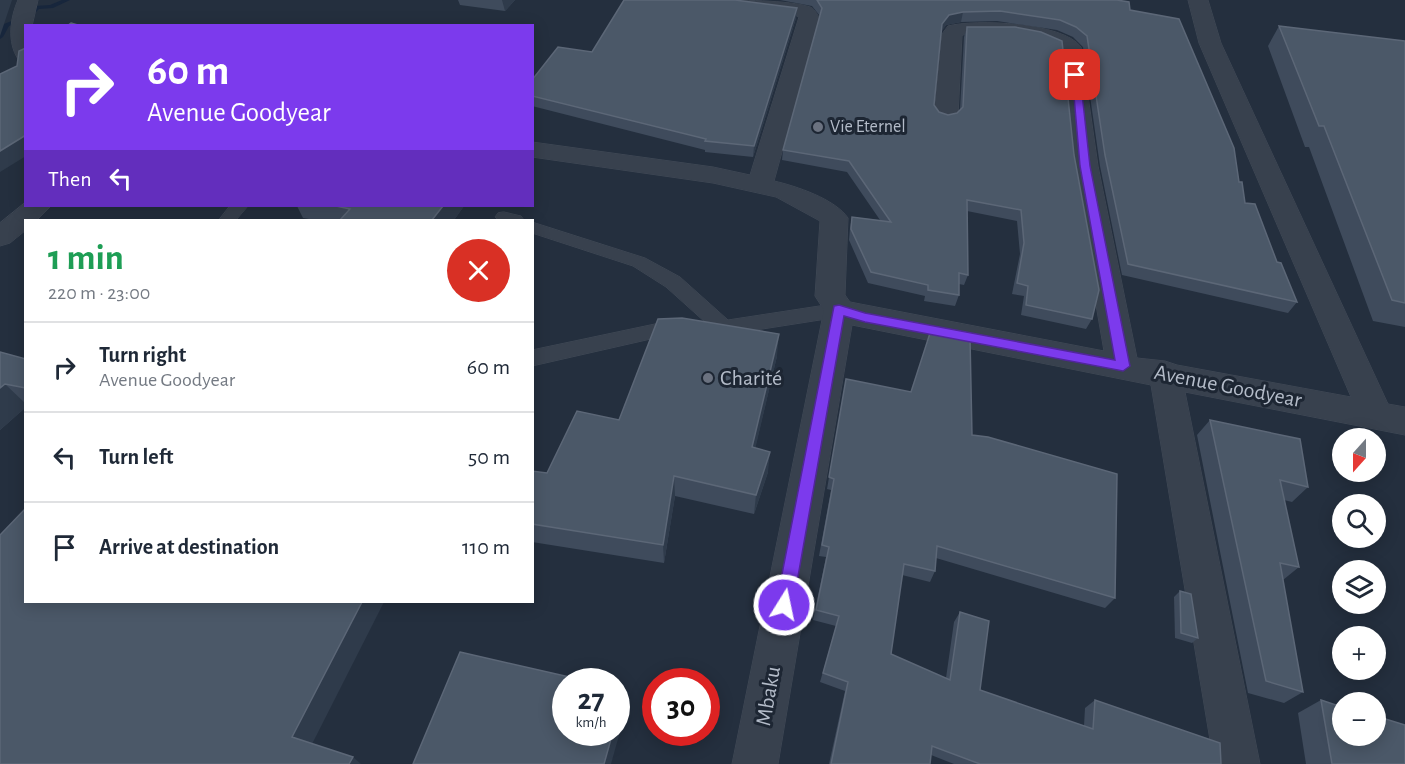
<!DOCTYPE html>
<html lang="en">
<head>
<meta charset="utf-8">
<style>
  :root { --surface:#fff; --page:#f2f2f3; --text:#1f2937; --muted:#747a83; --line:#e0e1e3 }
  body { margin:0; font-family:"Alegreya Sans",sans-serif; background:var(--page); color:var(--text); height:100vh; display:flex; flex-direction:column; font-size:22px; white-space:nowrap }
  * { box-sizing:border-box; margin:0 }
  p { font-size:20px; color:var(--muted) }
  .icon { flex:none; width:33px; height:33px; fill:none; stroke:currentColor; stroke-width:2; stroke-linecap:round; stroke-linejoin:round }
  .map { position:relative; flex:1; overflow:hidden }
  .details { position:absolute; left:24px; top:219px; width:510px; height:384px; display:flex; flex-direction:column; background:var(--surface); border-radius:0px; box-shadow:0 3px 15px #0003 }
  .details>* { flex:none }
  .hud { position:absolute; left:24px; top:24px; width:510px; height:183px; border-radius:0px; box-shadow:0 3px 15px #0003; background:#7c3aed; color:#fff; overflow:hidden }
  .needle { width:39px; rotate:201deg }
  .tools { position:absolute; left:1332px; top:428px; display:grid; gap:12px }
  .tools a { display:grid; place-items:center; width:54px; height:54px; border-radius:50%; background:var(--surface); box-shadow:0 3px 15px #0003; font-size:30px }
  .speed { position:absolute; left:552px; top:668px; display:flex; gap:12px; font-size:30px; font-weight:700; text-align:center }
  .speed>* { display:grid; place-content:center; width:78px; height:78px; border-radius:50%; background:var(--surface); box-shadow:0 3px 15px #0003; line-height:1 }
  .speed small { font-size:15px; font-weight:400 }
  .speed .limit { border:9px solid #d22; background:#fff; color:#111 }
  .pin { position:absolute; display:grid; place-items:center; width:51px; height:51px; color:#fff; margin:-26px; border-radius:12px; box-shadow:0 3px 9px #0006 }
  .me { position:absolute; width:66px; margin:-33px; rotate:10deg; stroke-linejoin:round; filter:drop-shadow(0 0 4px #0008) }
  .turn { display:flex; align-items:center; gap:21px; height:126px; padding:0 24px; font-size:27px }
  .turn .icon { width:78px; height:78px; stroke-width:2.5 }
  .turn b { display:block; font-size:42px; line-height:51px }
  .then { display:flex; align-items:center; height:57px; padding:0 24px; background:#0003; gap:12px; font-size:22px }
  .round { display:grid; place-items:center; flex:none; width:63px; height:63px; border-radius:32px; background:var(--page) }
  .overview { display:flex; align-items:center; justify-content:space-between; height:102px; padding:0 24px }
  h1 { font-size:36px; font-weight:600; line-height:45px; color:#1e9e55 }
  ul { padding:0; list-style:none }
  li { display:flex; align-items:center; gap:18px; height:90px; padding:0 24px; border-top:2px solid var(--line) }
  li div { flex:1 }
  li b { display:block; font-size:22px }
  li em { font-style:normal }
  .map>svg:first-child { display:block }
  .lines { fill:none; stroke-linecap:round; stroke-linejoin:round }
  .stream { fill:#17263c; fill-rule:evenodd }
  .service-casing { stroke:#414a57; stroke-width:1 }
  .minor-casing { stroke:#414a57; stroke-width:1 }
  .service { fill:#38414e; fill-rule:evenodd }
  .minor { fill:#38414e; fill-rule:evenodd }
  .wall { fill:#3f4b5c }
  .shaded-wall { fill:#2f3b4b }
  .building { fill:#4b5868; stroke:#5c6777; stroke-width:1.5 }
  .route { fill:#7c3aed; stroke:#51269a; stroke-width:1.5 }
  .worship-dot { fill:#6b7280; stroke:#1d2633; stroke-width:2 }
  .labels { text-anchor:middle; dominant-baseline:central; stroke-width:6; stroke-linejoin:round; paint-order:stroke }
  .far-poi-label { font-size:18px; fill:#b4bcc9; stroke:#1d2633; text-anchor:start }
  .poi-label { font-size:22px; fill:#b4bcc9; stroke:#1d2633; text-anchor:start }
  .street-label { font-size:22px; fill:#b4bcc9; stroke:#1d2633 }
</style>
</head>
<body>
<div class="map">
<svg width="1405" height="764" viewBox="0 0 1405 764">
  <rect width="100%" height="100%" fill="#242f3e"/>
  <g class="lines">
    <polygon class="stream" points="62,0 70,0 53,8 39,9 31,17 9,26 3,37 0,39 0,30 4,24 27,15 35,6 50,5"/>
    <g class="service-casing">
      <g id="service">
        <polygon points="230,206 248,206 236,220 219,220"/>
        <polygon points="504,212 521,216 524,220 498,220 495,217 498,213"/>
        <polygon points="532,222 645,258 680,277 728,320 839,303 846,305 849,310 846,315 839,317 724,335 655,338 532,366 532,350 655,324 705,322 666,287 633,266 532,233"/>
      </g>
    </g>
    <g class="minor-casing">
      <g id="minor">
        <path d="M18,0H38L32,26H26V60L18,59C7,42 10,18 18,0Z"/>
        <path d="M712,0C736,0 790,0 810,7C814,8 817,14 819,17L774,181C796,186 835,199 848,218L845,295L850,302L1104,351L1072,166L1060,50C1035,33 991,31 962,35L958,116L954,121L946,123L938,121L934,116L942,34L948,26C975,19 1063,22 1081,47L1098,166L1137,358L1165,361L1177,365L1351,397L1199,43L1188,0H1208L1221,43L1388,404L1405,407V435L1185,392L1260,764H1214L1151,385L852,325L778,764H732L824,310L815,296L820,221L776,197L713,183L532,157V142L713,167L750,175L799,17L795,15L722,6L715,4Z"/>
        <polygon points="26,202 26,206 51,206 37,220 26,220 26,230 10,243 0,246 0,223"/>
      </g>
    </g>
    <use href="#service" class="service"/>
    <use href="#minor" class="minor"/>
  </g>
  <g class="wall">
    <polygon points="458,0 515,0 505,11 460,5"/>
    <polygon points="780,0 1117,0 1130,10 1239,182 1245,203 1297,302 1288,313 1122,275 1100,166 1083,47 1073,37 1057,30 997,21 961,22 946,25 941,31 934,105 939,112 948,115 957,113 960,110 964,37 967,27 1092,319 1086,329 1021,315 1024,296 1012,294 1020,254 1017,221 967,211 968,275 964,285 959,284 959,295 955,306 924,301 925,296 868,283 849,240 850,228 852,217 880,220 847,172 782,160 783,150 820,16 812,6"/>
    <polygon points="797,8 796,18 753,157 705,152 705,150 532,106 532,80 592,52"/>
    <polygon points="1279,26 1405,41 1405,327 1373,321 1309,147 1305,147 1268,46"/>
    <polygon points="297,206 464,206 454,220 315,220 303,218"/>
    <polygon points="0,352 26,359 26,407 0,430"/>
    <polygon points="777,356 755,448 768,472 754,514 675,496 664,563 532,542 532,471 547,473 619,420"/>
    <polygon points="846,379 972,435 1115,598 1105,608 936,558 935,571 930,582 902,575 891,654 946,678 954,622 960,612 980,690 1084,726 1085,708 1095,700 1221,764 954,764 931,755 930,764 829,764 845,691 820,682 836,626 813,620 826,557 819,556 831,490 827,489"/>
    <polygon points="1210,420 1308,487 1292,502 1284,500 1299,567 1283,580 1303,692 1284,703 1248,693 1197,435"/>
    <polygon points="1180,591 1198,638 1192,643 1175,638 1174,597"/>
    <polygon points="1321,700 1405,764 1306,764 1298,713"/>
  </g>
  <g class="shaded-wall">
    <polygon points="0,0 12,0 0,36"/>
    <polygon points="502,0 515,0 505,11"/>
    <polygon points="797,8 796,18 753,157 754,146"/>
    <polygon points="963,12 961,22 946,25 940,34 942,24 949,15"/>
    <polygon points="26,135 26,156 0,172 0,151"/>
    <polygon points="443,206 464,206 454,220 432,220"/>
    <polygon points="779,334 777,356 751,467 752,447"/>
    <polygon points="5,384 26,404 26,407 0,430 0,388"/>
    <polygon points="770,452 768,472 754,514 756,495"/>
    <polygon points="674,476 675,496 664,563 663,545"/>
    <polygon points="362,602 384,602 309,750 292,737"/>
    <polygon points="625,690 628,703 611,764 604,764 613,732 616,732 616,719"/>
    <polygon points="353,757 361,764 349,764"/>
  </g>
  <g class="building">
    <polygon points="624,0 735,0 797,8 754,146 705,141 706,139 532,96 532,80 558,47 592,52"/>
    <polygon points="817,0 1117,0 1129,2 1130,10 1179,19 1234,148 1239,182 1242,182 1245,203 1255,204 1277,262 1281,263 1297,302 1128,264 1105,155 1087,36 1076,27 1060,20 1000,11 963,12 949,15 942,24 934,105 939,112 948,115 957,113 963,107 967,27 1015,27 1041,32 1062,41 1074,155 1099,290 1092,319 1026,305 1028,286 1017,283 1024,243 1021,210 967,200 968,275 959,273 959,295 928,290 928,285 871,272 851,229 852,217 891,222 849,161 783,150 822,8"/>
    <polygon points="71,23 81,26 67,26"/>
    <polygon points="1279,26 1405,41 1405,303 1392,300 1324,126 1319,126"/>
    <polygon points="26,48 26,135 0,151 0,74 17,66 19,51"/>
    <polygon points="336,206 443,206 432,220 340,220 350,209"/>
    <polygon points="682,318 779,334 752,447 770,452 756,495 674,476 663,545 532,524 532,471 547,473 577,411 619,420 658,319"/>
    <polygon points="931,330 970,338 972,435 988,437 1117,474 1115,598 937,546 935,571 904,564 891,654 950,680 960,612 989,621 980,690 1093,729 1095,700 1220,743 1221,764 980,764 932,746 930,764 831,764 848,682 823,673 839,616 816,610 829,547 822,545 834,479 829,477 846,379 911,392"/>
    <polygon points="0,352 26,359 26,388 5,384 0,388"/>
    <polygon points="1210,420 1300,439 1308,487 1280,480 1299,567 1280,563 1303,692 1266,681"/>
    <polygon points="26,508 26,602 362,602 292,737 353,757 349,764 0,764 0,535"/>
    <polygon points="1180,591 1191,594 1198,638 1181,633"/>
    <polygon points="460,652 587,681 566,681 566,732 613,732 604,764 413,764"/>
    <polygon points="616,688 625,690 616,719"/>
    <polygon points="1321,700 1342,707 1342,735 1376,735 1376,716 1405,725 1405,764 1332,764"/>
  </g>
  <polygon class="route" points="1072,73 1080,75 1090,166 1130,366 1123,371 865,322 844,316 793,605 790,611 784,613 779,611 776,605 834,306 839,305 865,313 1115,360 1080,166"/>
  <g class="worship-dot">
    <circle cx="818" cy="127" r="6"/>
    <circle cx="708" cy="378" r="6"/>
  </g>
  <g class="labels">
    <g class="far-poi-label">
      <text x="830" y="127">Vie Eternel</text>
    </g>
    <g class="poi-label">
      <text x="720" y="378">Charité</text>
    </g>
    <g class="street-label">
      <text transform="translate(1228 386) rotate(11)">Avenue Goodyear</text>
      <text transform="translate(768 696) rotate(-80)">Mbaku</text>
    </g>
  </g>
</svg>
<div class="tools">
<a><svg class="needle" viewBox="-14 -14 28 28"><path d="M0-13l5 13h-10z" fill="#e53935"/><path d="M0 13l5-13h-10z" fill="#747a83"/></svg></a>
<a><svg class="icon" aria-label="search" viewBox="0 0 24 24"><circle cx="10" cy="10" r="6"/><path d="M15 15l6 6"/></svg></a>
<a><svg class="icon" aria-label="layers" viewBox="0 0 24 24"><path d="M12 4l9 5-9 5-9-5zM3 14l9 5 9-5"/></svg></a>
<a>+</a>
<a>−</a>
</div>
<div class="speed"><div>27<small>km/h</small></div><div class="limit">30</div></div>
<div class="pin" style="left:1075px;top:75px;background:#d93025"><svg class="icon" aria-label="arrive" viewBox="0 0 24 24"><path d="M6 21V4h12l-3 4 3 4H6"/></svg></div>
<svg class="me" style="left:784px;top:605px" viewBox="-20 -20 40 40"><circle r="17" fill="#7c3aed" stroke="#fff" stroke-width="3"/><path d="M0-11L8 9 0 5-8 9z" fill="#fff"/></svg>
<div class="hud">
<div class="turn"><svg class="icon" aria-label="right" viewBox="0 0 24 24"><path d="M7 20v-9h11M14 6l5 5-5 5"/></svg><div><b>60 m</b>Avenue Goodyear</div></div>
<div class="then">Then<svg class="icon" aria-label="left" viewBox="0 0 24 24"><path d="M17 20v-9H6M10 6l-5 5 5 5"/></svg></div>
</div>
<section class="details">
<div class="overview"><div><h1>1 min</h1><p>220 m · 23:00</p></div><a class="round" style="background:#d93025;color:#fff"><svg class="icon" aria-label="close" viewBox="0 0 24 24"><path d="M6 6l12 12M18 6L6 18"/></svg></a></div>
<ul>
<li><svg class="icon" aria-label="right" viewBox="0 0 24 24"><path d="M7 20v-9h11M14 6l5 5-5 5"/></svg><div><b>Turn right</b><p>Avenue Goodyear</p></div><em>60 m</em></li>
<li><svg class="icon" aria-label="left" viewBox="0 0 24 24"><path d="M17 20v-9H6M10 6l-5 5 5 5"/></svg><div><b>Turn left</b></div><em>50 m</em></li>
<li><svg class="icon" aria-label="arrive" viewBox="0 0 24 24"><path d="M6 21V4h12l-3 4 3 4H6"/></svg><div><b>Arrive at destination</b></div><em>110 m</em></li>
</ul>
</section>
</div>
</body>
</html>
